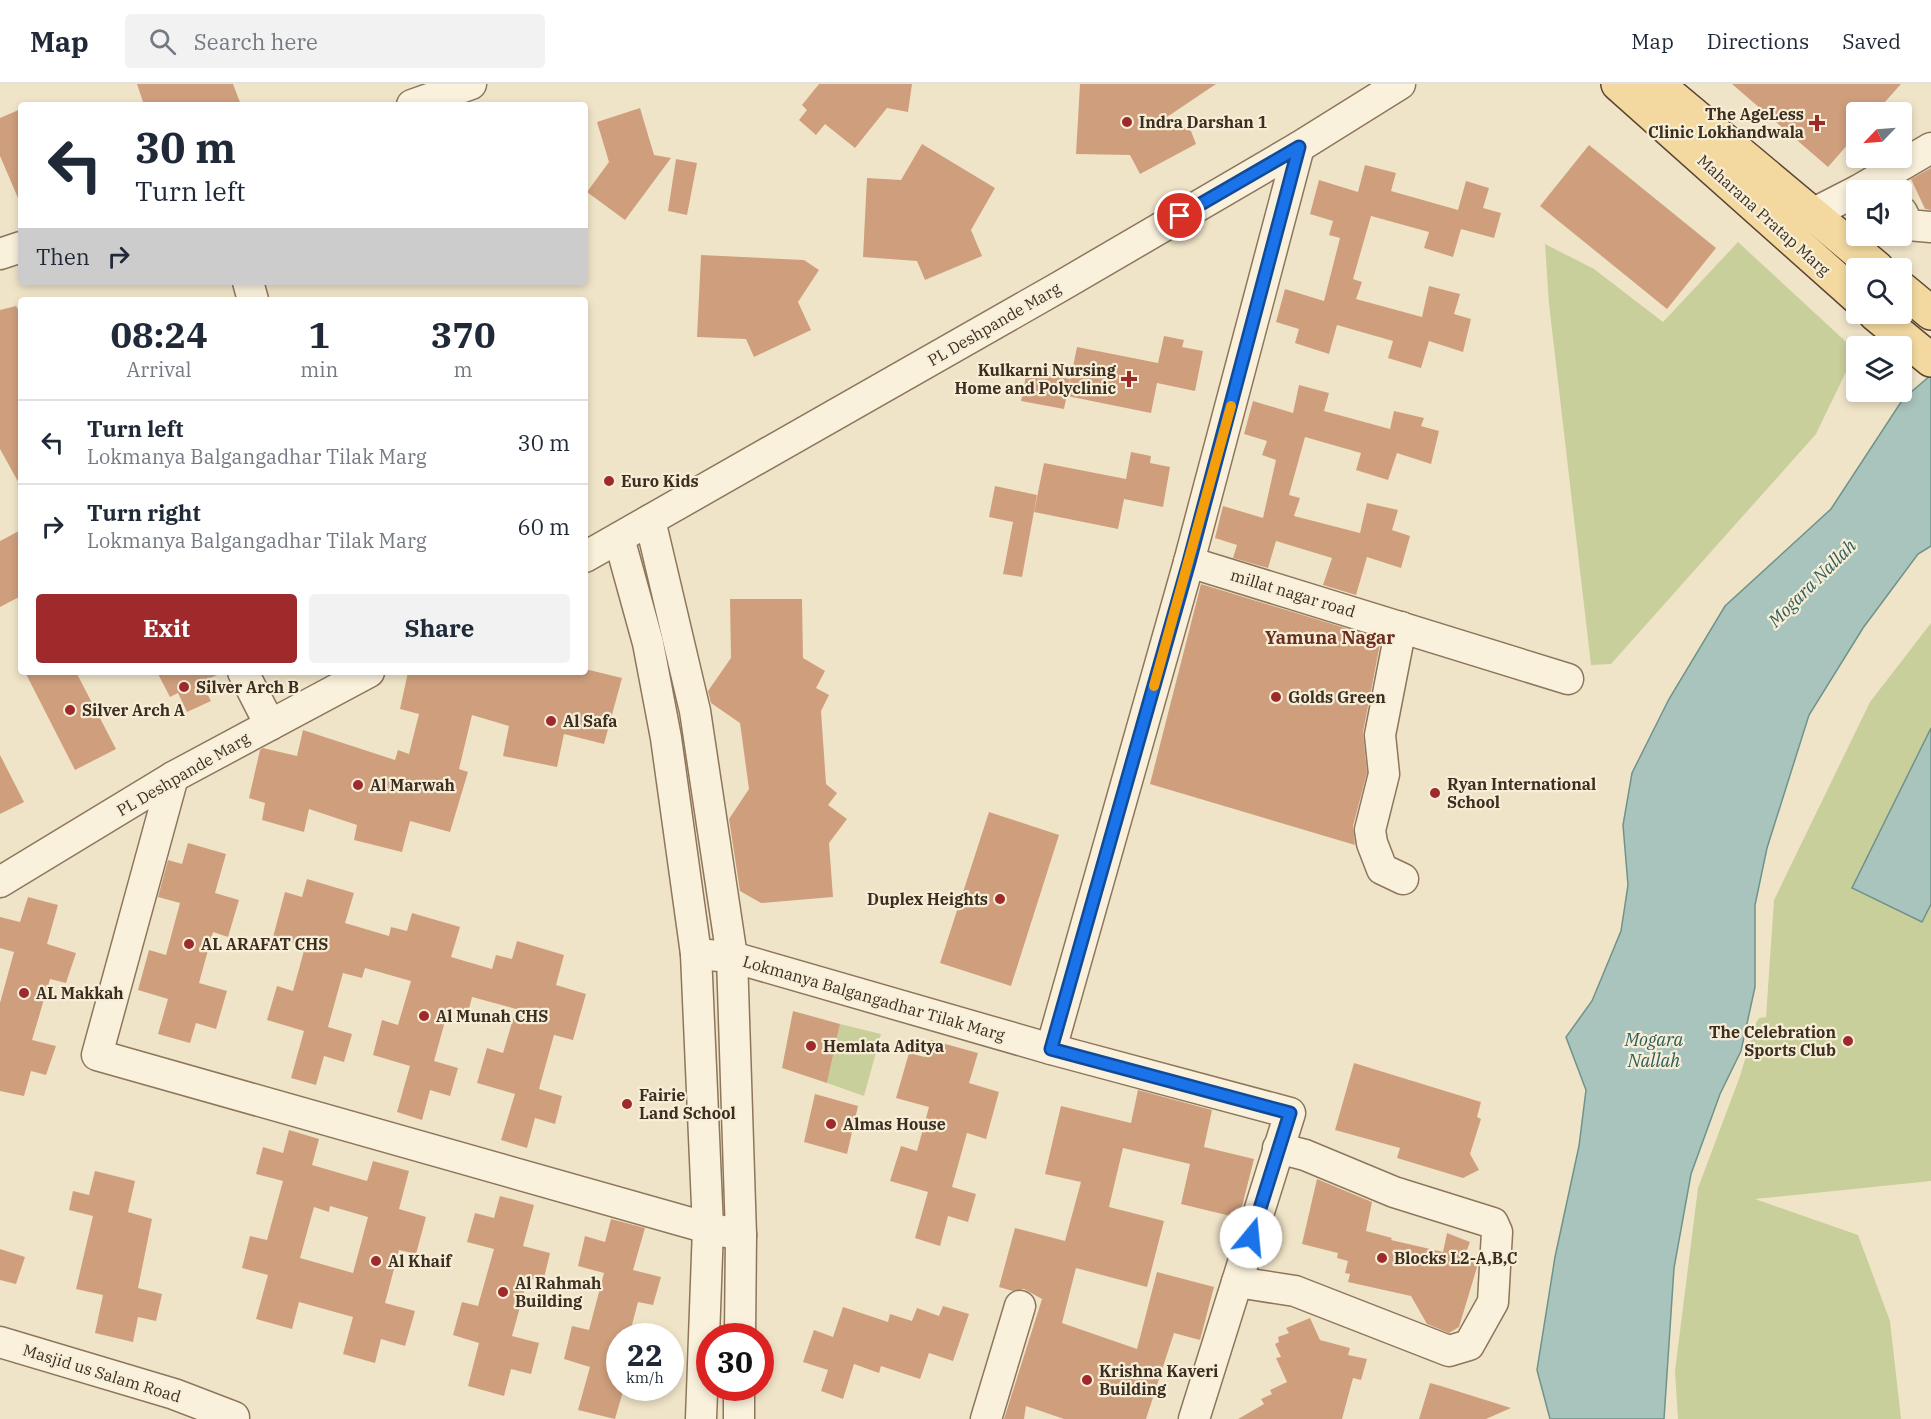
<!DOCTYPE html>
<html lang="en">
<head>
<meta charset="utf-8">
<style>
  :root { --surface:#fff; --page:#f2f2f3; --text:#1f2937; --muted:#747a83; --line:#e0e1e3; --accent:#9e2a2b }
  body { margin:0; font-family:"IBM Plex Serif",serif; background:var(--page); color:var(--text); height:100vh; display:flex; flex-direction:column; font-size:22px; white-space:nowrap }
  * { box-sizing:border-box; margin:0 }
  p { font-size:20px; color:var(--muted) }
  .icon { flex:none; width:33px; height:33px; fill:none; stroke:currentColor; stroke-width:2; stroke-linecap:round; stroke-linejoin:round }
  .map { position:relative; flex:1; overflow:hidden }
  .panel { position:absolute; left:18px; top:213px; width:570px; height:378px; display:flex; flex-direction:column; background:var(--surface); border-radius:6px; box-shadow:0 3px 9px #0003 }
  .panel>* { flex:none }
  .hud { position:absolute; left:18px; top:18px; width:570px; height:183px; border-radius:6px; box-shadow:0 3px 9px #0003; background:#fff; color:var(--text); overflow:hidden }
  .needle { width:39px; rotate:245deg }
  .controls { position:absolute; left:1846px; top:18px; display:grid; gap:12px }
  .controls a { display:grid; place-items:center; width:66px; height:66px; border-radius:6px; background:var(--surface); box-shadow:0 3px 9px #0003; font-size:30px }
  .speed { position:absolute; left:606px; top:1239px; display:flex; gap:12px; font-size:30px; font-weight:700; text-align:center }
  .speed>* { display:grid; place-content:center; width:78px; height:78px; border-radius:50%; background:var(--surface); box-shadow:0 3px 9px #0003; line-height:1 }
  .speed small { font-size:15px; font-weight:400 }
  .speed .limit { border:9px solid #d22; background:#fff; color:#111 }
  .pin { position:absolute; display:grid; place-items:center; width:51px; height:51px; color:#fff; margin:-26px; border:3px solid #fff; border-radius:50%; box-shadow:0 2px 6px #0007 }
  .me { position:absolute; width:66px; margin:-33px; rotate:17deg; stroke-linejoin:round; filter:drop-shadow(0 0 4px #0008) }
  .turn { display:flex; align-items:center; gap:21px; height:126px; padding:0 18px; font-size:27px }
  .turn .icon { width:78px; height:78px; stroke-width:2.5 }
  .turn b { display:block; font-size:42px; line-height:51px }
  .then { display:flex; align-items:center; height:57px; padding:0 18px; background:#0003; gap:12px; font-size:22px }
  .eta { display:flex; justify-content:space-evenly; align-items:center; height:102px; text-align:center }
  .eta b { font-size:36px; font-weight:800; line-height:42px }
  .action { display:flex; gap:12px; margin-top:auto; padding:12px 18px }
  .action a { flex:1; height:69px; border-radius:6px; background:var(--accent); color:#fff; font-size:24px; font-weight:800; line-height:69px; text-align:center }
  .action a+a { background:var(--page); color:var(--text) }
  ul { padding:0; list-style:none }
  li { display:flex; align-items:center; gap:18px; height:84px; padding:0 18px; border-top:2px solid var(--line) }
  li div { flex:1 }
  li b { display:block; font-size:22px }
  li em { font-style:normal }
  header { display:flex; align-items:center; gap:36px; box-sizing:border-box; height:84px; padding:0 30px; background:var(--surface); border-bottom:2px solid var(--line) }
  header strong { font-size:28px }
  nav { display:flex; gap:33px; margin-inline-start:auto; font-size:21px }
  .search { width:420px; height:54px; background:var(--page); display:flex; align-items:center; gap:15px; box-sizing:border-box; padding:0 21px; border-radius:6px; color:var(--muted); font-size:22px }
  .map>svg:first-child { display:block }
  .green { fill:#c9cf9b }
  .water { fill:#a9c4bc; stroke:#6f938a; stroke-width:1.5 }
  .building { fill:#cf9f7d; fill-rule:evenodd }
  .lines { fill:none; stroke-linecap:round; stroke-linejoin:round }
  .minor-casing { stroke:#8d765c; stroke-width:33 }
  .major-casing { stroke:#5b4430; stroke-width:36 }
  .minor { stroke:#faf1dc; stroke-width:30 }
  .major { stroke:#f3d9a0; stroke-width:33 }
  .route-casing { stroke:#114b97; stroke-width:15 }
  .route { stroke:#1a73e8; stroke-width:10 }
  .slow { stroke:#f59e0b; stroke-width:10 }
  .poi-dot { fill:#9e2a2b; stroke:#f7eed8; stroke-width:2 }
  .labels { text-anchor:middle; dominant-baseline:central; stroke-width:4.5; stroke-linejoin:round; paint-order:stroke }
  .poi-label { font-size:16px; font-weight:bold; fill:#3d2e20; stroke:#f7eed8; text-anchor:start }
  .street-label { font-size:16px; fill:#3d2e20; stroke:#f7eed8 }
  .water-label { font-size:18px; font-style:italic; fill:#2f5d5a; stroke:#f7eed8 }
  .neighbourhood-label { font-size:18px; font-weight:bold; fill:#6b2e1e; stroke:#f7eed8 }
</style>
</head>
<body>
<header>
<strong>Map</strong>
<div class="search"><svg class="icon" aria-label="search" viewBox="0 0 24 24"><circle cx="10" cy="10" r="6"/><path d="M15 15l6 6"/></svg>Search here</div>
<nav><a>Map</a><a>Directions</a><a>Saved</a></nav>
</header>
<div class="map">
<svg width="1931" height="1335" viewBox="0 0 1931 1335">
  <rect width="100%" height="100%" fill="#f0e4c8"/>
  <g class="green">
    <polygon points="1738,158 1856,267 1816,350 1611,580 1591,581 1549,220 1545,160 1594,185 1663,238"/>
    <polygon points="1931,539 1931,1097 1755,1115 1858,1151 1890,1237 1901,1335 1678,1335 1675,1287 1698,1104 1740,992 1756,939 1759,934 1766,933 1774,816 1870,618"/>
    <polygon points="840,940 881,950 864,1012 827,999"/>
  </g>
  <g class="water">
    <polygon points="1931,291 1931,462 1918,470 1863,544 1809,631 1767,764 1755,821 1755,903 1741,967 1720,1010 1691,1090 1674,1184 1664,1335 1550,1335 1537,1286 1555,1173 1579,1062 1586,1006 1566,953 1592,917 1621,847 1628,801 1623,741 1632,689 1669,615 1725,522 1831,425 1903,315"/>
    <polygon points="1931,644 1931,820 1922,838 1852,804"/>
  </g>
  <g class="building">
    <polygon points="137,0 233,0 241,21 144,21"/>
    <polygon points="819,0 912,0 908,28 887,24 855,64 825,40 816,51 799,36 807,26 802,21"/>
    <polygon points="1080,0 1216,0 1167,33 1191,47 1196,60 1140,90 1130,71 1076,70"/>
    <polygon points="1732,0 1901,0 1876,28 1857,28 1857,50 1828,83"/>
    <polygon points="640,24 654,71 671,74 625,136 587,108 609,78 597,38"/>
    <polygon points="21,25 21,121 0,72 0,34"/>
    <polygon points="922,60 995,104 971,146 982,172 925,196 917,177 863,173 867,94 901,96"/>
    <polygon points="1589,61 1716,164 1667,225 1540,122"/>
    <polygon points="676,75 697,79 687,131 668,127"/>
    <polygon points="1365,81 1396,89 1391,107 1458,126 1466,97 1489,104 1483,124 1501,129 1494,154 1461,145 1453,173 1424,164 1429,148 1371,132 1353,195 1362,198 1356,215 1422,233 1429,202 1460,210 1454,230 1471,235 1463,268 1429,257 1421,284 1388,274 1393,257 1337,241 1329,270 1295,259 1299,245 1276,238 1285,205 1324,217 1340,154 1329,151 1333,137 1310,130 1319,96 1358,108"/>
    <polygon points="1931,84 1931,126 1925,125 1911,95"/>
    <polygon points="701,171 804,176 819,186 798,218 811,246 754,273 746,255 697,253"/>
    <polygon points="16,222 21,231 21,403 0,365 0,226"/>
    <polygon points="1164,252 1184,256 1182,263 1203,267 1195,307 1157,299 1151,329 1067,312 1077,263 1158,279"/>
    <polygon points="1027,287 1070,295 1064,325 1021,317"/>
    <polygon points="1299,301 1329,309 1324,327 1390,345 1394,327 1424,334 1421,342 1439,347 1431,380 1397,369 1388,396 1356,386 1361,369 1305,353 1289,411 1300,414 1294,432 1360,449 1367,419 1398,426 1392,446 1410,452 1401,484 1367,473 1356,511 1323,501 1332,474 1276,457 1268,484 1233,474 1237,461 1215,454 1223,422 1263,434 1276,376 1262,371 1267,357 1244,350 1253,317 1293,329"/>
    <polygon points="1131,368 1151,372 1150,379 1170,383 1163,423 1124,415 1118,445 1034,428 1044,379 1126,395"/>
    <polygon points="995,402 1037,411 1022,493 1003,490 1013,438 989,433"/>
    <polygon points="21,446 21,512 0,523 0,457"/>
    <polygon points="1201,500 1381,555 1363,648 1367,689 1353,742 1355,761 1150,700"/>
    <polygon points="730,515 802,515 803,574 825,587 816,604 829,611 821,627 826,700 837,709 828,721 847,735 829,759 833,813 761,819 740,807 729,735 749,705 740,639 711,619 708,607 731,574"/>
    <polygon points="585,585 622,594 604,660 564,650 557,683 503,672 509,642 472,631 459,685 468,688 450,748 410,737 402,768 354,756 357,741 309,725 304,748 262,736 265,719 249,714 260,666 263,664 297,672 303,646 395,676 398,666 409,670 419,630 400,625 408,588 585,588"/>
    <polygon points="25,588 76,588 116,665 75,686"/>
    <polygon points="157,588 224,588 201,598 211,617 187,628 178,609 170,613"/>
    <polygon points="0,671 24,718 0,730"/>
    <polygon points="989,728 1059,751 1011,902 940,879"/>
    <polygon points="188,759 226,770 215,809 239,816 228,853 213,848 199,899 227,907 216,945 196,939 190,959 158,950 168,915 138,906 149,866 166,871 180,819 158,813 168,776 182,780"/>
    <polygon points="307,795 354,809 345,839 389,852 391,843 407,847 412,829 460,843 451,873 492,885 496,871 512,875 517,857 564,871 556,901 586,910 573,956 554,951 539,1005 562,1012 555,1040 535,1034 527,1064 501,1056 515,1010 477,999 487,964 503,969 516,925 472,913 468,929 449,923 434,977 458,984 450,1012 430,1006 422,1036 397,1028 410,982 373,971 382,936 398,941 411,897 365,884 362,894 343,889 328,943 352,950 344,978 324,972 316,1001 291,994 304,947 267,936 277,902 293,907 305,863 273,853 285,808 302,813"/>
    <polygon points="28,813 58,821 47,860 76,869 66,899 50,895 32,956 56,962 46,991 31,987 24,1012 0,1007 0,919 14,868 0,864 0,833 20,838"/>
    <polygon points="793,927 840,940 827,999 782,984"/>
    <polygon points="931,956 978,969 969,999 999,1008 986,1055 967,1049 952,1103 976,1110 968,1138 948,1132 940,1162 915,1154 928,1108 890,1097 901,1062 917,1067 929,1023 896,1014 909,969 925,973"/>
    <polygon points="1354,979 1481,1018 1477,1033 1481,1035 1470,1070 1479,1086 1463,1094 1397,1074 1400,1064 1335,1046"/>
    <polygon points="1138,1006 1212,1026 1204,1063 1254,1075 1239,1134 1181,1120 1190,1080 1123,1064 1109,1123 1164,1137 1147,1203 1076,1184 1062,1239 1137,1265 1157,1188 1214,1203 1200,1256 1174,1249 1146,1335 1064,1335 1026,1322 1024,1335 1004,1335 1042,1215 1024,1205 1013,1207 999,1203 1015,1144 1065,1157 1081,1098 1045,1090 1061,1022 1131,1039"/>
    <polygon points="815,1010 858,1022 847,1070 804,1058"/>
    <path d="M289,1046L319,1055L312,1081L367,1097L373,1077L409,1087L399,1125L426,1133L416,1170L399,1166L385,1219L415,1227L405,1262L381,1255L375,1279L343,1270L353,1233L299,1218L292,1245L256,1235L268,1191L242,1184L250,1152L267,1156L283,1097L256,1090L263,1063L283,1069ZM330,1122L368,1133L353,1189L300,1174L314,1123L329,1128Z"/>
    <polygon points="95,1087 135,1097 128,1128 152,1135 138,1204 162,1210 156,1237 138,1233 133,1258 95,1249 103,1211 76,1205 93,1132 69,1126 73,1107 89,1111"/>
    <polygon points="1317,1095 1372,1118 1366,1147 1392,1154 1391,1156 1443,1168 1447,1149 1470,1158 1465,1171 1478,1173 1478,1180 1459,1243 1449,1249 1427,1240 1411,1212 1348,1198 1350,1190 1345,1189 1348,1177 1337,1174 1338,1169 1302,1160"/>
    <polygon points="500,1112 534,1121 523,1162 550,1169 543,1198 528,1194 512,1252 539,1259 531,1290 511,1285 504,1312 468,1302 479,1259 453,1251 462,1218 478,1222 494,1165 467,1158 475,1129 494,1134"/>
    <polygon points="611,1135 645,1144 633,1186 661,1193 653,1221 638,1218 629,1252 620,1252 620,1304 624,1304 615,1335 578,1326 590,1283 564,1275 572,1242 589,1246 604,1189 578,1182 585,1152 605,1158"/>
    <polygon points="0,1165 25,1173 16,1200 0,1196"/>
    <polygon points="943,1222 969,1230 953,1277 929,1269 920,1295 881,1282 879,1289 854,1280 843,1315 821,1307 828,1286 803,1278 814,1246 833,1253 843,1223 888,1238 890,1230 912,1237 917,1224 939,1232"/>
    <polygon points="1310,1234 1320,1256 1350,1264 1348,1271 1367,1275 1361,1296 1353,1294 1342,1335 1238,1335 1264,1320 1261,1315 1272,1310 1270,1306 1287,1298 1276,1274 1281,1273 1275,1260 1279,1258 1278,1253 1289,1249 1286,1244"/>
    <polygon points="1430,1299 1441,1302 1511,1324 1486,1335 1419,1335"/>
  </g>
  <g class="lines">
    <g class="minor-casing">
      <g id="minor">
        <polyline points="412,21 471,0"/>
        <polyline points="1859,106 1931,64"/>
        <polyline points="1902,128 1908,141 1931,143"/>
        <polyline points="1812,130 1857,107"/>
        <polyline points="0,170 21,163"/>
        <polyline points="248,198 253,216"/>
        <polyline points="650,436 695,627 732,873 741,1151 740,1252"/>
        <polyline points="619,454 648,559 666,654 696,870 708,1144 701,1335"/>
        <polyline points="585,473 1061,202 1299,63 1400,0"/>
        <polyline points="1189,478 1568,595"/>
        <polyline points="1401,543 1380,651 1384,690 1370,746 1372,759 1382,785 1403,795"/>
        <polyline points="243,588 270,641"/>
        <polyline points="173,693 97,971 708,1144 741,1151"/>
        <polyline points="0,798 173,693 369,588"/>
        <polyline points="696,870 732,873 1051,965 1290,1029 1194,1335"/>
        <polyline points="1051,965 1189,478 1299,63"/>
        <polyline points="1237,1198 1295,1207 1449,1267 1469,1261 1493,1218 1497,1148 1493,1139 1394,1108 1305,1071 1278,1064"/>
        <polyline points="0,1258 174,1310 234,1333 233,1335"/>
        <polyline points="739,1335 739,1304"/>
        <polyline points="986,1335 1020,1222"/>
      </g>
    </g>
    <g class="major-casing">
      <g id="major">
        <polyline points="1618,0 1857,213"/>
        <polyline points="1657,0 1877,184"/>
        <polyline points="1902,205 1931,229"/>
        <polyline points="1875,230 1931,276"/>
      </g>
    </g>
    <use href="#minor" class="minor"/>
    <use href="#major" class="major"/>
  </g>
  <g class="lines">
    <g class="route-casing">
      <polyline id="route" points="1180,132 1299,63 1189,478 1051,965 1290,1029 1251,1153"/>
    </g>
    <use href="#route" class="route"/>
    <polyline class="slow" points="1154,602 1231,322"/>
  </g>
  <g class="poi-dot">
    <circle cx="1127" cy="38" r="6"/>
    <path d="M1814 30h6v6h6v6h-6v6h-6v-6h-6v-6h6z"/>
    <path d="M1126 286h6v6h6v6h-6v6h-6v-6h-6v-6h6z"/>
    <circle cx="609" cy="397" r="6"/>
    <circle cx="184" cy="603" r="6"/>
    <circle cx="1276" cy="613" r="6"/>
    <circle cx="70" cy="626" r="6"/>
    <circle cx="551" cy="637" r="6"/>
    <circle cx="358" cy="701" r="6"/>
    <circle cx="1435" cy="709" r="6"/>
    <circle cx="1000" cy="815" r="6"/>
    <circle cx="189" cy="860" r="6"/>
    <circle cx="24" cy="909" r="6"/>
    <circle cx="424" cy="932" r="6"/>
    <circle cx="1848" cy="957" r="6"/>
    <circle cx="811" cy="962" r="6"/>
    <circle cx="627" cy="1020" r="6"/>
    <circle cx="831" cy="1040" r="6"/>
    <circle cx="1382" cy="1174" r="6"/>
    <circle cx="376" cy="1177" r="6"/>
    <circle cx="503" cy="1208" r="6"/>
    <circle cx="1087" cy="1296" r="6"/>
  </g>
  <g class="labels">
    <g class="poi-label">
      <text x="1804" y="30" text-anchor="end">The AgeLess<tspan x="1804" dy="18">Clinic Lokhandwala</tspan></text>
      <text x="1139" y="38">Indra Darshan 1</text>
      <text x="1116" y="286" text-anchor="end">Kulkarni Nursing<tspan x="1116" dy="18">Home and Polyclinic</tspan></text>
      <text x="621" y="397">Euro Kids</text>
      <text x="196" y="603">Silver Arch B</text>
      <text x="1288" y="613">Golds Green</text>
      <text x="82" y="626">Silver Arch A</text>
      <text x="563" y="637">Al Safa</text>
      <text x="1447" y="700">Ryan International<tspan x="1447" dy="18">School</tspan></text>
      <text x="370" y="701">Al Marwah</text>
      <text x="988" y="815" text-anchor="end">Duplex Heights</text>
      <text x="201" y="860">AL ARAFAT CHS</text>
      <text x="36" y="909">AL Makkah</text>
      <text x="436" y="932">Al Munah CHS</text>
      <text x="1836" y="948" text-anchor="end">The Celebration<tspan x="1836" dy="18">Sports Club</tspan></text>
      <text x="823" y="962">Hemlata Aditya</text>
      <text x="639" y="1011">Fairie<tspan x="639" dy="18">Land School</tspan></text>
      <text x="843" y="1040">Almas House</text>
      <text x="1394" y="1174">Blocks L2-A,B,C</text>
      <text x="388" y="1177">Al Khaif</text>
      <text x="515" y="1199">Al Rahmah<tspan x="515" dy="18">Building</tspan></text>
      <text x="1099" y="1287">Krishna Kaveri<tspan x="1099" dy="18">Building</tspan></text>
    </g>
    <g class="street-label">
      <text transform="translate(1764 131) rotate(42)">Maharana Pratap Marg</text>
      <text transform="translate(994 240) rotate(-30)">PL Deshpande Marg</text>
      <text transform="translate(1293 509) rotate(17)">millat nagar road</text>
      <text transform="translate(183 690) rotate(-30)">PL Deshpande Marg</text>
      <text transform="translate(874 914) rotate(16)">Lokmanya Balgangadhar Tilak Marg</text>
      <text transform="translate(102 1289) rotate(17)">Masjid us Salam Road</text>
    </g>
    <g class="water-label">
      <text transform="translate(1812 499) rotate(-45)">Mogara Nallah</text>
      <text x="1654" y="955">Mogara<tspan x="1654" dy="21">Nallah</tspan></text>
    </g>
    <g class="neighbourhood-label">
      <text x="1330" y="553">Yamuna Nagar</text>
    </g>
  </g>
</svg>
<div class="controls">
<a><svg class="needle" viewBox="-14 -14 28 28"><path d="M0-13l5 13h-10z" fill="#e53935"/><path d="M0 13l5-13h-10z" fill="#747a83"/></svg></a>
<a><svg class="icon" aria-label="sound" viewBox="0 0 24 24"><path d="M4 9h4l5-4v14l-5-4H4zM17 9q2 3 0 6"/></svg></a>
<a><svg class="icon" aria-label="search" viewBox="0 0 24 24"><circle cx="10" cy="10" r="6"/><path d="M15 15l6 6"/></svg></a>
<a><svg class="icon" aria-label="layers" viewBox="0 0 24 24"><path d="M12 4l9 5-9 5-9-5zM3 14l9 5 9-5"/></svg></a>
</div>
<div class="speed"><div>22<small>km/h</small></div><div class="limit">30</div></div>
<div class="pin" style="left:1180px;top:132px;background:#d93025"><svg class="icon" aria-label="arrive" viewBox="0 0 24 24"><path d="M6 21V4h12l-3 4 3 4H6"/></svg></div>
<svg class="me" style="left:1251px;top:1153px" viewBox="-20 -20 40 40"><circle r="19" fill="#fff"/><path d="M0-13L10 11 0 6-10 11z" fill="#1a73e8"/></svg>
<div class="hud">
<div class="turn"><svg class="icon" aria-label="left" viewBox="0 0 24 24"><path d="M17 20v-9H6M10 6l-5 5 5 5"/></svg><div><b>30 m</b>Turn left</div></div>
<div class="then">Then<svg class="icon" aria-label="right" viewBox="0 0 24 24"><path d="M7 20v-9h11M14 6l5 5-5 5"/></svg></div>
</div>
<section class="panel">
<div class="eta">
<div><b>08:24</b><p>Arrival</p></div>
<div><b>1</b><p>min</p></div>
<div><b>370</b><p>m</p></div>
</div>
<ul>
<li><svg class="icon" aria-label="left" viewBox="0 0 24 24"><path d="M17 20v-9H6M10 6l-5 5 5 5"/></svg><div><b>Turn left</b><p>Lokmanya Balgangadhar Tilak Marg</p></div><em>30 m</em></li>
<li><svg class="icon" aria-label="right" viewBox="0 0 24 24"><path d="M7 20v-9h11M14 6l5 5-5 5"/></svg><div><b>Turn right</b><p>Lokmanya Balgangadhar Tilak Marg</p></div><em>60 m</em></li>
</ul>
<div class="action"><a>Exit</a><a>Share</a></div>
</section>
</div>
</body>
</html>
